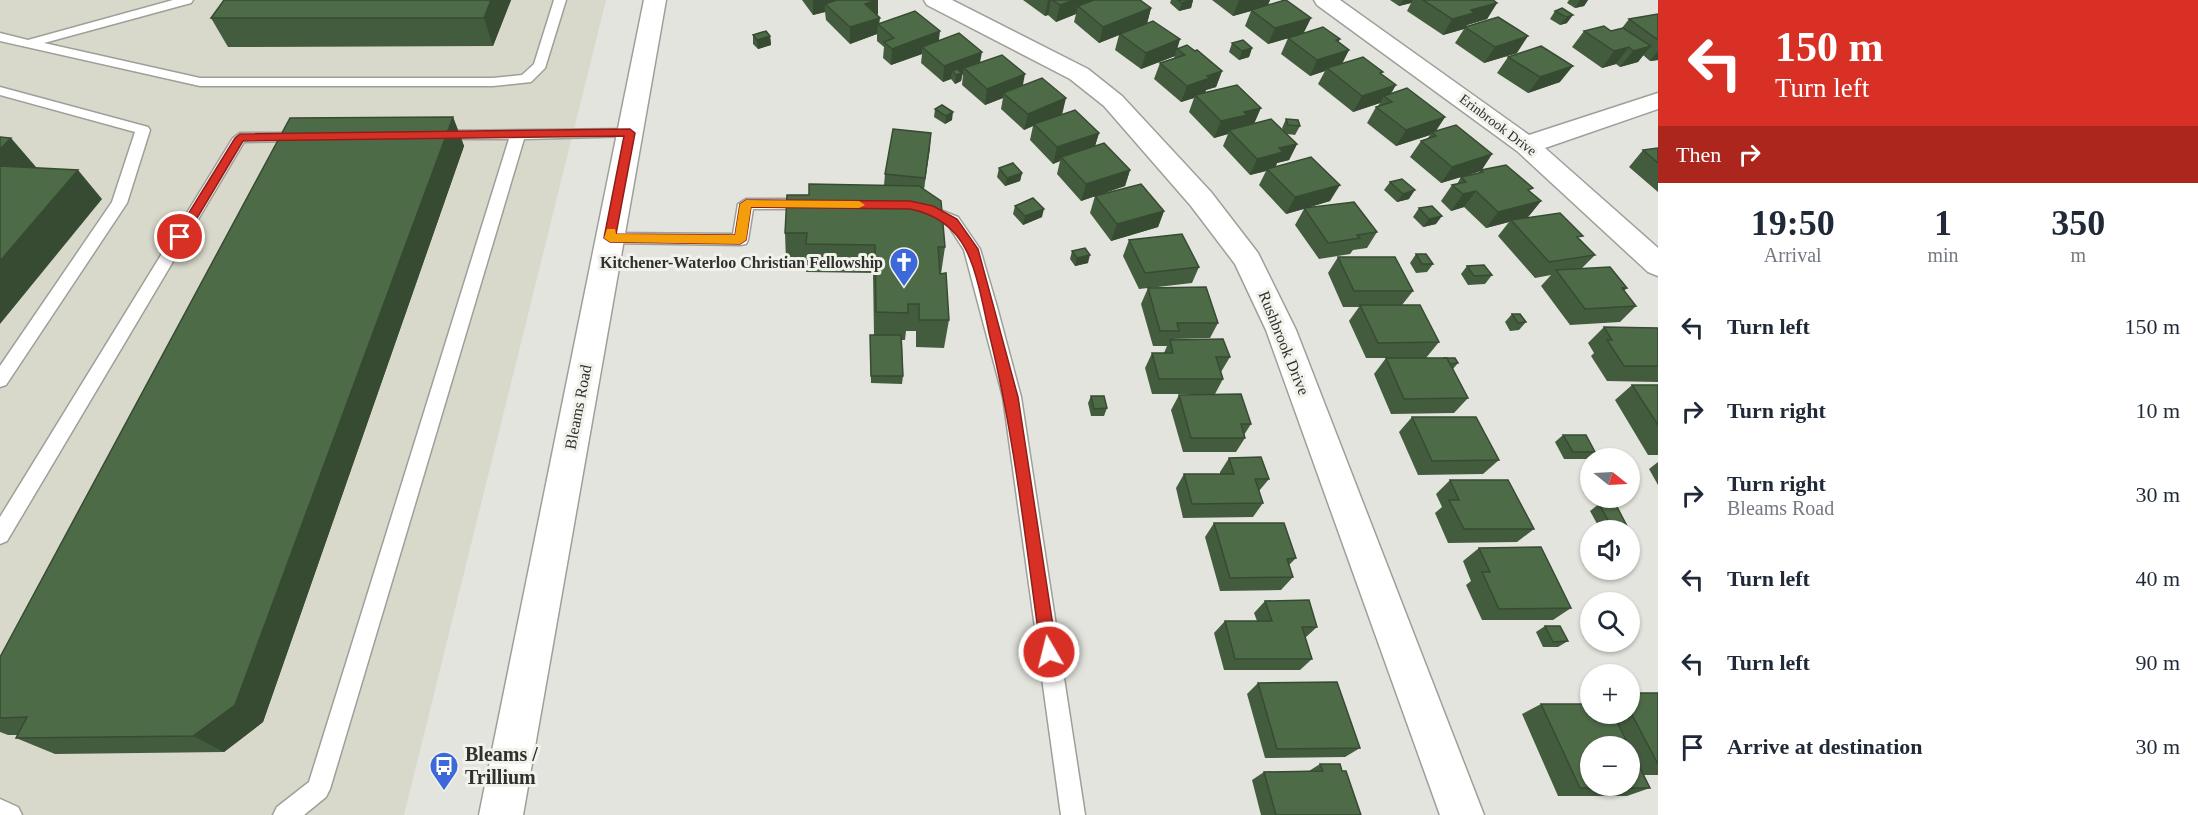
<!DOCTYPE html>
<html lang="en">
<head>
<meta charset="utf-8">
<style>
  :root { --surface:#fff; --page:#f2f2f3; --text:#1f2937; --muted:#747a83 }
  body { margin:0; font-family:Georgia,serif; background:var(--page); color:var(--text); height:100vh; display:flex; flex-direction:column; font-size:22px; white-space:nowrap }
  * { box-sizing:border-box; margin:0 }
  p { font-size:20px; color:var(--muted) }
  .icon { flex:none; width:33px; height:33px; fill:none; stroke:currentColor; stroke-width:2; stroke-linecap:round; stroke-linejoin:round }
  .map { position:relative; flex:1; overflow:hidden }
  .details { display:flex; flex-direction:column; background:var(--surface); width:540px }
  .details>* { flex:none }
  .hud { background:#d93025; color:#fff; overflow:hidden }
  .needle { width:39px; rotate:108deg }
  .buttons { position:absolute; left:1580px; top:448px; display:grid; gap:12px }
  .buttons a { display:grid; place-items:center; width:60px; height:60px; border-radius:50%; background:var(--surface); box-shadow:0 2px 4px #0004; font-size:30px }
  .pin { position:absolute; display:grid; place-items:center; width:51px; height:51px; color:#fff; margin:-26px; border:3px solid #fff; border-radius:50%; box-shadow:0 2px 6px #0007 }
  .me { position:absolute; width:66px; margin:-33px; rotate:352deg; stroke-linejoin:round; filter:drop-shadow(0 0 4px #0008) }
  .turn { display:flex; align-items:center; gap:21px; height:126px; padding:0 18px; font-size:27px }
  .turn .icon { width:78px; height:78px; stroke-width:2.5 }
  .turn b { display:block; font-size:42px; line-height:51px }
  .then { display:flex; align-items:center; height:57px; padding:0 18px; background:#0003; gap:12px; font-size:22px }
  .eta { display:flex; justify-content:space-evenly; align-items:center; height:102px; text-align:center }
  .eta b { font-size:36px; font-weight:700; line-height:42px }
  ul { padding:0; list-style:none }
  li { display:flex; align-items:center; gap:18px; height:84px; padding:0 18px }
  li div { flex:1 }
  li b { display:block; font-size:22px }
  li em { font-style:normal }
  main { display:flex; flex:1; min-height:0 }
  .map>svg:first-child { display:block }
  .built { fill:#d8d9cb }
  .lines { fill:none; stroke-linecap:round; stroke-linejoin:round }
  .lane-casing { stroke:#9e9f99; stroke-width:3 }
  .street-casing { stroke:#9e9f99; stroke-width:3 }
  .secondary-casing { stroke:#9e9f99; stroke-width:3 }
  .lane { fill:#fff; fill-rule:evenodd }
  .street { fill:#fff; fill-rule:evenodd }
  .secondary { fill:#fff; fill-rule:evenodd }
  .wall { fill:#435c3e }
  .shaded-wall { fill:#374b32 }
  .building { fill:#4e6b48; stroke:#374b32; stroke-width:1.5; fill-rule:evenodd }
  .route { fill:#d93025; stroke:#8d1f18; stroke-width:1.5 }
  .slow { fill:#f59e0b }
  .labels { text-anchor:middle; dominant-baseline:central; stroke-width:6; stroke-linejoin:round; paint-order:stroke }
  .far-street-label { font-size:14px; fill:#30302e; stroke:#f1f2eb }
  .poi-label { font-size:16px; font-weight:bold; fill:#30302e; stroke:#f1f2eb; text-anchor:end }
  .street-label { font-size:16px; fill:#30302e; stroke:#f1f2eb }
  .near-poi-label { font-size:20px; font-weight:bold; fill:#30302e; stroke:#f1f2eb; text-anchor:start }
</style>
</head>
<body>
<main>
<div class="map">
<svg width="1658" height="815" viewBox="0 0 1658 815">
  <rect width="100%" height="100%" fill="#e4e4de"/>
  <polygon class="built" points="0,0 606,0 404,815 0,815"/>
  <g class="lines">
    <g class="lane-casing">
      <g id="lane">
        <polygon points="173,0 193,0 191,3 44,43 200,78 493,78 522,75 534,64 554,0 566,0 545,68 531,82 493,86 200,86 0,41 0,33 28,40"/>
        <polygon points="0,87 148,127 150,130 127,203 6,385 0,387 0,366 112,202 135,132 0,95"/>
        <polygon points="630,129 637,133 635,136 524,139 330,789 326,797 304,815 273,815 277,807 309,782 509,139 436,139 429,135 436,131"/>
        <polygon points="240,133 304,133 311,137 304,141 244,142 7,541 0,544 0,517 233,138"/>
        <polygon points="746,199 812,199 820,204 812,209 753,209 748,240 746,244 740,245 610,243 604,242 602,238 604,234 610,233 733,234 738,204"/>
        <polygon points="920,202 958,217 980,249 997,307 1021,397 1085,815 1061,815 1003,397 964,250 948,225 915,211 912,207 915,203"/>
        <polygon points="0,799 18,807 22,815 0,815"/>
      </g>
    </g>
    <g class="street-casing">
      <g id="street">
        <polygon points="924,0 952,0 1088,69 1122,96 1211,192 1258,253 1296,330 1484,815 1440,815 1266,330 1235,264 1191,206 1104,106 1070,79 927,5"/>
        <polygon points="1314,0 1340,0 1529,135 1658,93 1658,109 1545,148 1658,248 1658,276 1648,272 1517,151 1317,5"/>
      </g>
    </g>
    <g class="secondary-casing">
      <polygon id="secondary" points="644,0 666,0 523,815 479,815"/>
    </g>
    <use href="#lane" class="lane"/>
    <use href="#street" class="street"/>
    <use href="#secondary" class="secondary"/>
  </g>
  <g class="wall">
    <polygon points="511,0 493,46 228,47 211,18"/>
    <polygon points="802,0 878,0 877,16 879,24 939,41 1023,85 1062,114 1099,133 1095,146 1130,170 1125,186 1081,201 1057,174 1060,161 1053,164 1030,140 1033,126 1024,130 1001,109 1003,98 985,105 962,85 963,74 962,75 961,81 955,84 951,79 943,82 921,63 922,54 891,65 883,58 884,47 877,41 877,34 850,44 826,20 825,12 813,15"/>
    <polygon points="1023,0 1140,0 1151,8 1147,23 1180,39 1175,56 1141,69 1115,50 1119,35 1099,43 1074,22 1076,14 1056,22 1048,15 1045,16"/>
    <polygon points="1171,0 1193,0 1191,8 1179,11 1170,3"/>
    <polygon points="1212,0 1270,0 1268,5 1311,18 1303,34 1338,42 1349,50 1342,63 1382,74 1391,94 1445,117 1436,131 1492,154 1481,171 1441,183 1410,157 1421,141 1428,138 1430,135 1396,146 1367,123 1376,107 1378,106 1380,103 1353,112 1318,84 1325,71 1310,76 1281,54 1288,38 1268,44 1245,26 1251,11 1233,16"/>
    <polygon points="1390,0 1493,0 1497,3 1487,19 1467,25 1465,27 1517,53 1484,63 1455,43 1464,29 1443,35 1407,11 1411,3 1399,6"/>
    <polygon points="1569,0 1588,0 1584,6 1575,8 1567,3"/>
    <polygon points="1562,8 1567,23 1560,25 1550,19 1555,11"/>
    <polygon points="1658,14 1658,60 1650,61 1643,55 1638,62 1620,67 1616,64 1602,68 1572,47 1584,31 1611,31 1622,28 1629,19"/>
    <polygon points="753,35 770,36 771,45 758,49 753,44"/>
    <polygon points="1232,43 1252,48 1249,57 1239,60 1229,52"/>
    <polygon points="1177,49 1222,71 1216,87 1206,90 1205,93 1254,124 1283,130 1282,128 1286,119 1300,126 1295,135 1287,134 1297,144 1289,160 1277,163 1276,166 1330,201 1307,208 1377,232 1367,248 1353,250 1350,254 1319,259 1295,225 1304,209 1286,214 1259,185 1266,171 1250,175 1223,146 1228,134 1214,138 1189,112 1194,98 1181,102 1154,79 1160,63 1174,58"/>
    <polygon points="1508,57 1560,82 1528,93 1497,73"/>
    <polygon points="935,109 952,120 945,124 934,117"/>
    <polygon points="453,117 464,146 263,722 224,752 55,754 16,738 18,735 8,735 0,732 0,657"/>
    <polygon points="931,133 924,189 945,247 941,274 949,320 944,348 916,347 916,331 906,331 905,340 902,340 903,376 902,384 871,383 870,335 874,335 873,273 806,272 806,261 786,261 785,233 884,185 885,174"/>
    <polygon points="1658,148 1658,192 1629,167 1643,150"/>
    <polygon points="999,168 1022,173 1020,181 1005,186 997,177"/>
    <polygon points="1481,170 1530,192 1541,201 1528,217 1580,239 1595,255 1582,268 1627,288 1624,291 1636,306 1620,322 1570,325 1541,286 1551,275 1535,278 1498,236 1509,222 1486,228 1464,207 1451,211 1441,201 1452,185 1457,184 1461,177 1479,173"/>
    <polygon points="1390,182 1409,199 1397,202 1384,190"/>
    <polygon points="1095,196 1164,211 1158,227 1111,241 1090,213"/>
    <polygon points="1015,206 1042,217 1023,225 1013,214"/>
    <polygon points="1419,208 1436,224 1423,227 1413,217"/>
    <polygon points="1129,240 1199,267 1192,283 1149,288 1218,323 1210,338 1175,339 1175,340 1230,357 1221,372 1223,379 1215,394 1152,394 1145,368 1152,353 1164,353 1167,346 1153,346 1141,304 1148,288 1139,289 1123,256"/>
    <polygon points="1072,251 1088,263 1075,266 1070,259"/>
    <polygon points="1416,254 1433,264 1427,272 1416,273 1410,263"/>
    <polygon points="1338,257 1413,291 1402,305 1439,342 1426,358 1366,358 1349,321 1359,307 1343,307 1328,273"/>
    <polygon points="1467,266 1492,275 1485,284 1468,285 1461,274"/>
    <polygon points="1512,314 1526,322 1519,330 1510,331 1505,322"/>
    <polygon points="1604,327 1658,328 1658,382 1607,381 1591,356 1594,353 1588,343"/>
    <polygon points="1386,358 1458,363 1453,369 1468,398 1454,413 1391,414 1374,374"/>
    <polygon points="1632,385 1658,385 1658,455 1648,455 1615,400"/>
    <polygon points="1179,395 1251,424 1244,435 1245,438 1236,452 1183,452 1171,410"/>
    <polygon points="1091,396 1107,408 1104,416 1091,416 1088,403"/>
    <polygon points="1412,417 1499,460 1483,474 1418,475 1399,432"/>
    <polygon points="1563,435 1595,452 1586,459 1564,459 1555,442"/>
    <polygon points="1229,458 1269,479 1259,491 1263,503 1253,517 1183,518 1176,488 1184,474 1220,474 1220,472"/>
    <polygon points="1658,462 1658,485 1649,469"/>
    <polygon points="1450,480 1534,529 1517,542 1448,543 1435,513 1442,507 1436,494"/>
    <polygon points="1599,504 1628,528 1624,531 1601,531 1590,511"/>
    <polygon points="1214,523 1296,558 1289,565 1293,577 1281,590 1220,591 1205,537"/>
    <polygon points="1479,548 1571,608 1553,620 1482,620 1466,585 1471,581 1463,561"/>
    <polygon points="1265,601 1317,627 1305,638 1312,659 1300,670 1224,670 1214,633 1225,621 1257,621 1254,613"/>
    <polygon points="1545,626 1568,641 1558,647 1543,647 1536,632"/>
    <polygon points="1258,683 1360,748 1345,757 1265,758 1247,694"/>
    <polygon points="1629,693 1658,693 1658,775 1644,775 1650,788 1627,796 1558,796 1522,714 1541,704 1590,714 1629,714"/>
    <polygon points="1320,764 1342,771 1361,815 1261,815 1252,780 1264,772 1309,771"/>
  </g>
  <g class="shaded-wall">
    <polygon points="491,0 511,0 493,46 484,18"/>
    <polygon points="813,0 847,0 825,4 825,12 813,15"/>
    <polygon points="876,0 878,0 878,15 865,4"/>
    <polygon points="1048,0 1051,0 1048,15 1045,16"/>
    <polygon points="1074,0 1097,0 1079,8 1078,6 1076,14 1056,22 1060,5"/>
    <polygon points="1193,0 1191,8 1179,11 1182,3"/>
    <polygon points="1239,0 1270,0 1267,6 1251,10 1251,11 1233,16"/>
    <polygon points="1403,0 1413,0 1411,3 1399,6"/>
    <polygon points="1580,0 1588,0 1584,6 1575,8"/>
    <polygon points="1497,3 1487,19 1467,25 1464,29 1443,35 1452,19 1471,10"/>
    <polygon points="1151,8 1147,24 1099,43 1103,27"/>
    <polygon points="1573,15 1567,23 1560,25 1566,17"/>
    <polygon points="880,18 879,26 878,24 877,34 850,44 850,27"/>
    <polygon points="1311,18 1303,34 1268,44 1275,28"/>
    <polygon points="940,31 938,48 922,47 922,54 891,65 892,49"/>
    <polygon points="770,36 771,45 758,49 757,40"/>
    <polygon points="1528,36 1517,53 1484,63 1495,47"/>
    <polygon points="1180,39 1175,56 1141,69 1146,53"/>
    <polygon points="1340,39 1332,55 1349,50 1341,66 1327,68 1325,71 1310,76 1317,60 1336,40"/>
    <polygon points="1651,46 1638,62 1620,67 1633,51"/>
    <polygon points="1629,47 1616,64 1602,68 1614,51"/>
    <polygon points="1252,48 1249,57 1239,60 1242,51"/>
    <polygon points="1658,51 1658,60 1650,61"/>
    <polygon points="982,52 979,68 964,68 961,81 955,84 956,75 952,71 951,79 943,82 944,66"/>
    <polygon points="1573,66 1560,82 1528,93 1540,77"/>
    <polygon points="1222,71 1216,87 1206,90 1204,95 1195,95 1194,98 1181,102 1187,86 1207,76"/>
    <polygon points="1025,74 1022,90 1003,93 1003,98 985,105 987,89"/>
    <polygon points="1396,85 1388,99 1384,96 1380,103 1353,112 1362,96"/>
    <polygon points="1066,98 1062,115 1034,124 1033,126 1024,130 1028,114"/>
    <polygon points="1261,108 1254,124 1229,130 1228,134 1214,138 1221,121 1244,112"/>
    <polygon points="953,112 952,120 945,124 946,116"/>
    <polygon points="453,117 464,146 263,722 224,752 193,736"/>
    <polygon points="1445,117 1434,133 1432,132 1430,135 1396,146 1406,130"/>
    <polygon points="931,133 930,149 923,195 925,178"/>
    <polygon points="1099,133 1094,149 1061,157 1060,161 1053,164 1057,147"/>
    <polygon points="11,138 36,167 12,193 0,181 0,149"/>
    <polygon points="1297,144 1289,160 1277,163 1275,168 1267,169 1266,171 1250,175 1257,159 1279,148"/>
    <polygon points="1492,154 1481,171 1441,183 1452,167"/>
    <polygon points="78,170 102,199 0,324 0,261"/>
    <polygon points="1130,170 1125,186 1081,201 1086,184"/>
    <polygon points="1022,173 1020,181 1005,186 1007,178"/>
    <polygon points="1340,185 1330,201 1286,214 1295,197"/>
    <polygon points="1415,190 1409,199 1397,202 1403,194"/>
    <polygon points="1476,191 1464,207 1451,211 1463,194"/>
    <polygon points="1541,201 1528,217 1511,220 1509,222 1486,228 1498,212"/>
    <polygon points="1044,209 1042,217 1023,225 1025,216"/>
    <polygon points="1164,211 1158,227 1111,241 1117,224"/>
    <polygon points="1442,216 1436,224 1423,227 1429,219"/>
    <polygon points="1090,255 1088,263 1075,266 1077,258"/>
  </g>
  <g class="building">
    <polygon points="224,0 491,0 484,18 211,18"/>
    <polygon points="837,0 876,0 865,4 880,18 850,27 825,4"/>
    <polygon points="1052,0 1074,0 1060,5"/>
    <polygon points="1094,0 1140,0 1151,8 1103,27 1078,6"/>
    <polygon points="1178,0 1192,0 1182,3"/>
    <polygon points="1285,0 1286,0 1311,18 1275,28 1251,10"/>
    <polygon points="1423,0 1493,0 1497,3 1471,10 1474,13 1452,19"/>
    <polygon points="1562,8 1573,15 1566,17 1555,11"/>
    <polygon points="915,11 940,31 892,49 884,42 894,38 878,24"/>
    <polygon points="1658,14 1658,40 1629,19"/>
    <polygon points="1498,17 1528,36 1495,47 1465,27"/>
    <polygon points="1153,21 1180,39 1146,53 1120,34"/>
    <polygon points="1604,26 1611,31 1623,28 1651,46 1633,51 1629,47 1614,51 1584,31"/>
    <polygon points="1323,27 1340,39 1336,40 1349,50 1317,60 1288,38"/>
    <polygon points="766,31 770,36 757,40 753,35"/>
    <polygon points="959,33 982,52 944,66 922,47"/>
    <polygon points="1243,40 1252,48 1242,51 1232,43"/>
    <polygon points="1187,45 1195,51 1197,50 1222,71 1207,76 1210,78 1187,86 1160,63 1185,55 1177,49"/>
    <polygon points="1541,46 1573,66 1540,77 1508,57"/>
    <polygon points="1002,55 1025,74 987,89 964,68"/>
    <polygon points="1363,57 1383,72 1380,73 1396,85 1362,96 1327,68"/>
    <polygon points="957,69 962,73 956,75 952,71"/>
    <polygon points="1042,78 1066,98 1028,114 1003,93"/>
    <polygon points="1237,85 1261,108 1244,112 1247,115 1221,121 1195,95"/>
    <polygon points="1407,88 1445,117 1406,130 1376,107 1392,102 1384,96"/>
    <polygon points="942,105 953,112 946,116 935,109"/>
    <polygon points="1075,110 1099,133 1057,147 1034,124"/>
    <polygon points="453,117 235,705 193,736 16,738 27,717 0,718 0,657 290,118"/>
    <polygon points="1271,119 1297,144 1279,148 1283,152 1257,159 1229,130"/>
    <polygon points="1286,119 1298,120 1300,126 1288,125"/>
    <polygon points="1456,125 1492,154 1452,167 1421,141 1436,136 1432,132"/>
    <polygon points="893,129 931,133 925,178 885,174"/>
    <polygon points="0,137 11,138 0,149"/>
    <polygon points="1104,143 1130,170 1086,184 1061,157"/>
    <polygon points="1658,148 1658,163 1643,150"/>
    <polygon points="1311,157 1340,185 1295,197 1267,169"/>
    <polygon points="1013,163 1022,173 1007,178 999,168"/>
    <polygon points="1506,165 1533,188 1528,190 1541,201 1498,212 1476,191 1463,194 1452,185 1466,182 1461,177 1483,172 1481,170"/>
    <polygon points="0,166 78,170 0,261"/>
    <polygon points="1402,179 1415,190 1403,194 1390,182"/>
    <polygon points="809,184 919,186 941,201 945,247 938,247 940,274 946,273 949,320 919,320 919,304 908,304 908,313 876,312 875,245 806,244 807,233 785,233 787,195 809,195"/>
    <polygon points="1141,184 1164,211 1117,224 1095,196"/>
    <polygon points="1033,198 1044,209 1025,216 1015,206"/>
    <polygon points="1354,202 1377,232 1357,235 1360,238 1328,243 1304,208"/>
    <polygon points="1432,206 1442,216 1429,219 1419,208"/>
    <polygon points="1560,213 1583,236 1577,237 1595,255 1549,262 1511,220"/>
    <polygon points="1182,234 1199,267 1145,273 1129,240"/>
    <polygon points="1085,248 1090,255 1077,258 1072,251"/>
    <polygon points="1416,254 1426,254 1433,264 1422,264"/>
    <polygon points="1338,257 1395,257 1413,291 1354,291"/>
    <polygon points="1484,265 1492,275 1474,276 1467,266"/>
    <polygon points="1610,267 1627,288 1622,288 1636,306 1585,309 1556,270"/>
    <polygon points="1206,287 1218,323 1177,323 1179,331 1160,331 1148,288"/>
    <polygon points="1360,305 1420,305 1439,342 1378,343"/>
    <polygon points="1512,314 1520,314 1526,322 1518,323"/>
    <polygon points="1604,327 1658,328 1658,366 1624,366 1607,340 1612,340"/>
    <polygon points="870,335 901,335 903,376 871,376"/>
    <polygon points="1223,339 1230,357 1216,357 1223,379 1159,379 1152,353 1173,353 1170,340"/>
    <polygon points="1386,358 1447,358 1468,398 1404,399"/>
    <polygon points="1443,358 1455,358 1458,363 1450,364 1447,358"/>
    <polygon points="1632,385 1658,385 1658,425"/>
    <polygon points="1241,394 1251,424 1241,424 1245,438 1191,438 1179,395"/>
    <polygon points="1091,396 1104,396 1107,408 1094,409"/>
    <polygon points="1412,417 1476,417 1499,460 1432,461"/>
    <polygon points="1563,435 1586,435 1595,452 1573,452"/>
    <polygon points="1261,457 1269,479 1255,479 1263,503 1192,504 1184,474 1234,474 1229,458"/>
    <polygon points="1450,480 1508,480 1534,529 1464,529 1449,500 1459,500"/>
    <polygon points="1599,504 1616,505 1628,528 1612,527"/>
    <polygon points="1214,523 1284,523 1296,558 1287,559 1293,577 1230,578"/>
    <polygon points="1541,547 1571,608 1499,609 1482,572 1490,572 1479,548"/>
    <polygon points="1309,600 1317,627 1302,627 1312,659 1235,659 1225,621 1272,621 1265,601"/>
    <polygon points="1545,626 1560,626 1568,641 1553,642"/>
    <polygon points="1337,682 1360,748 1277,749 1258,683"/>
    <polygon points="1629,693 1658,693 1658,764 1629,709"/>
    <path d="M1541,704H1590V714H1613L1650,788H1580ZM1590,747H1629V786H1590Z"/>
    <polygon points="1320,764 1340,764 1342,771 1346,771 1361,815 1276,815 1264,772 1323,771"/>
  </g>
  <path class="route" d="M630,129L635,133L616,234L735,235L740,204L746,200L910,201L933,206L957,219L978,249L1018,397L1057,652L1055,658L1049,660L1043,658L1041,652C1026,546 1015,438 989,333C984,309 977,271 966,250C954,226 935,214 910,209L751,207L746,240L740,244L610,242L604,238L624,136L243,141L184,240H176L174,237L235,138L240,134Z"/>
  <polygon class="slow" points="746,200 859,201 865,205 859,208 751,207 746,240 740,244 610,242 604,238 607,229 615,229 616,234 735,235 740,204"/>
  <defs>
    <g id="church-pin" transform="scale(1.5)"><path d="M0 17L-7.5 6A9.5 9.5 0 1 1 7.5 6Z" fill="#3d68d9" stroke="#f1f2eb"/><path d="M-1.2-6h2.4v3.5h3.3v2.4h-3.3V6h-2.4V-.1h-3.3v-2.4h3.3Z" fill="#fff"/></g>
    <g id="bus-pin" transform="scale(1.5)"><path d="M0 17L-7.5 6A9.5 9.5 0 1 1 7.5 6Z" fill="#3d68d9" stroke="#f1f2eb"/><path d="M-5-6H5V4H4V6H2V4H-2V6H-4V4H-5ZM-3.5-4V0h7V-4ZM-3.5 1.2v1.5H-2V1.2ZM2 1.2v1.5H3.5V1.2Z" fill="#fff"/></g>
  </defs>
  <g fill-rule="evenodd">
    <use href="#church-pin" x="904" y="262"/>
    <use href="#bus-pin" x="444" y="766"/>
  </g>
  <g class="labels">
    <g class="far-street-label">
      <text transform="translate(1498 125) rotate(37)">Erinbrook Drive</text>
    </g>
    <g class="poi-label">
      <text x="883" y="262">Kitchener-Waterloo Christian Fellowship</text>
    </g>
    <g class="street-label">
      <text transform="translate(1284 343) rotate(68)">Rushbrook Drive</text>
      <text transform="translate(578 407) rotate(-79)">Bleams Road</text>
    </g>
    <g class="near-poi-label">
      <text x="465" y="754">Bleams /<tspan x="465" dy="23">Trillium</tspan></text>
    </g>
  </g>
</svg>
<div class="buttons">
<a><svg class="needle" viewBox="-14 -14 28 28"><path d="M0-13l5 13h-10z" fill="#e53935"/><path d="M0 13l5-13h-10z" fill="#747a83"/></svg></a>
<a><svg class="icon" aria-label="sound" viewBox="0 0 24 24"><path d="M4 9h4l5-4v14l-5-4H4zM17 9q2 3 0 6"/></svg></a>
<a><svg class="icon" aria-label="search" viewBox="0 0 24 24"><circle cx="10" cy="10" r="6"/><path d="M15 15l6 6"/></svg></a>
<a>+</a>
<a>−</a>
</div>
<div class="pin" style="left:180px;top:237px;background:#d93025"><svg class="icon" aria-label="arrive" viewBox="0 0 24 24"><path d="M6 21V4h12l-3 4 3 4H6"/></svg></div>
<svg class="me" style="left:1049px;top:652px" viewBox="-20 -20 40 40"><circle r="17" fill="#d93025" stroke="#fff" stroke-width="3"/><path d="M0-11L8 9 0 5-8 9z" fill="#fff"/></svg>
</div>
<section class="details">
<div class="hud">
<div class="turn"><svg class="icon" aria-label="left" viewBox="0 0 24 24"><path d="M17 20v-9H6M10 6l-5 5 5 5"/></svg><div><b>150 m</b>Turn left</div></div>
<div class="then">Then<svg class="icon" aria-label="right" viewBox="0 0 24 24"><path d="M7 20v-9h11M14 6l5 5-5 5"/></svg></div>
</div>
<div class="eta">
<div><b>19:50</b><p>Arrival</p></div>
<div><b>1</b><p>min</p></div>
<div><b>350</b><p>m</p></div>
</div>
<ul>
<li><svg class="icon" aria-label="left" viewBox="0 0 24 24"><path d="M17 20v-9H6M10 6l-5 5 5 5"/></svg><div><b>Turn left</b></div><em>150 m</em></li>
<li><svg class="icon" aria-label="right" viewBox="0 0 24 24"><path d="M7 20v-9h11M14 6l5 5-5 5"/></svg><div><b>Turn right</b></div><em>10 m</em></li>
<li><svg class="icon" aria-label="right" viewBox="0 0 24 24"><path d="M7 20v-9h11M14 6l5 5-5 5"/></svg><div><b>Turn right</b><p>Bleams Road</p></div><em>30 m</em></li>
<li><svg class="icon" aria-label="left" viewBox="0 0 24 24"><path d="M17 20v-9H6M10 6l-5 5 5 5"/></svg><div><b>Turn left</b></div><em>40 m</em></li>
<li><svg class="icon" aria-label="left" viewBox="0 0 24 24"><path d="M17 20v-9H6M10 6l-5 5 5 5"/></svg><div><b>Turn left</b></div><em>90 m</em></li>
<li><svg class="icon" aria-label="arrive" viewBox="0 0 24 24"><path d="M6 21V4h12l-3 4 3 4H6"/></svg><div><b>Arrive at destination</b></div><em>30 m</em></li>
</ul>
</section>
</main>
</body>
</html>
